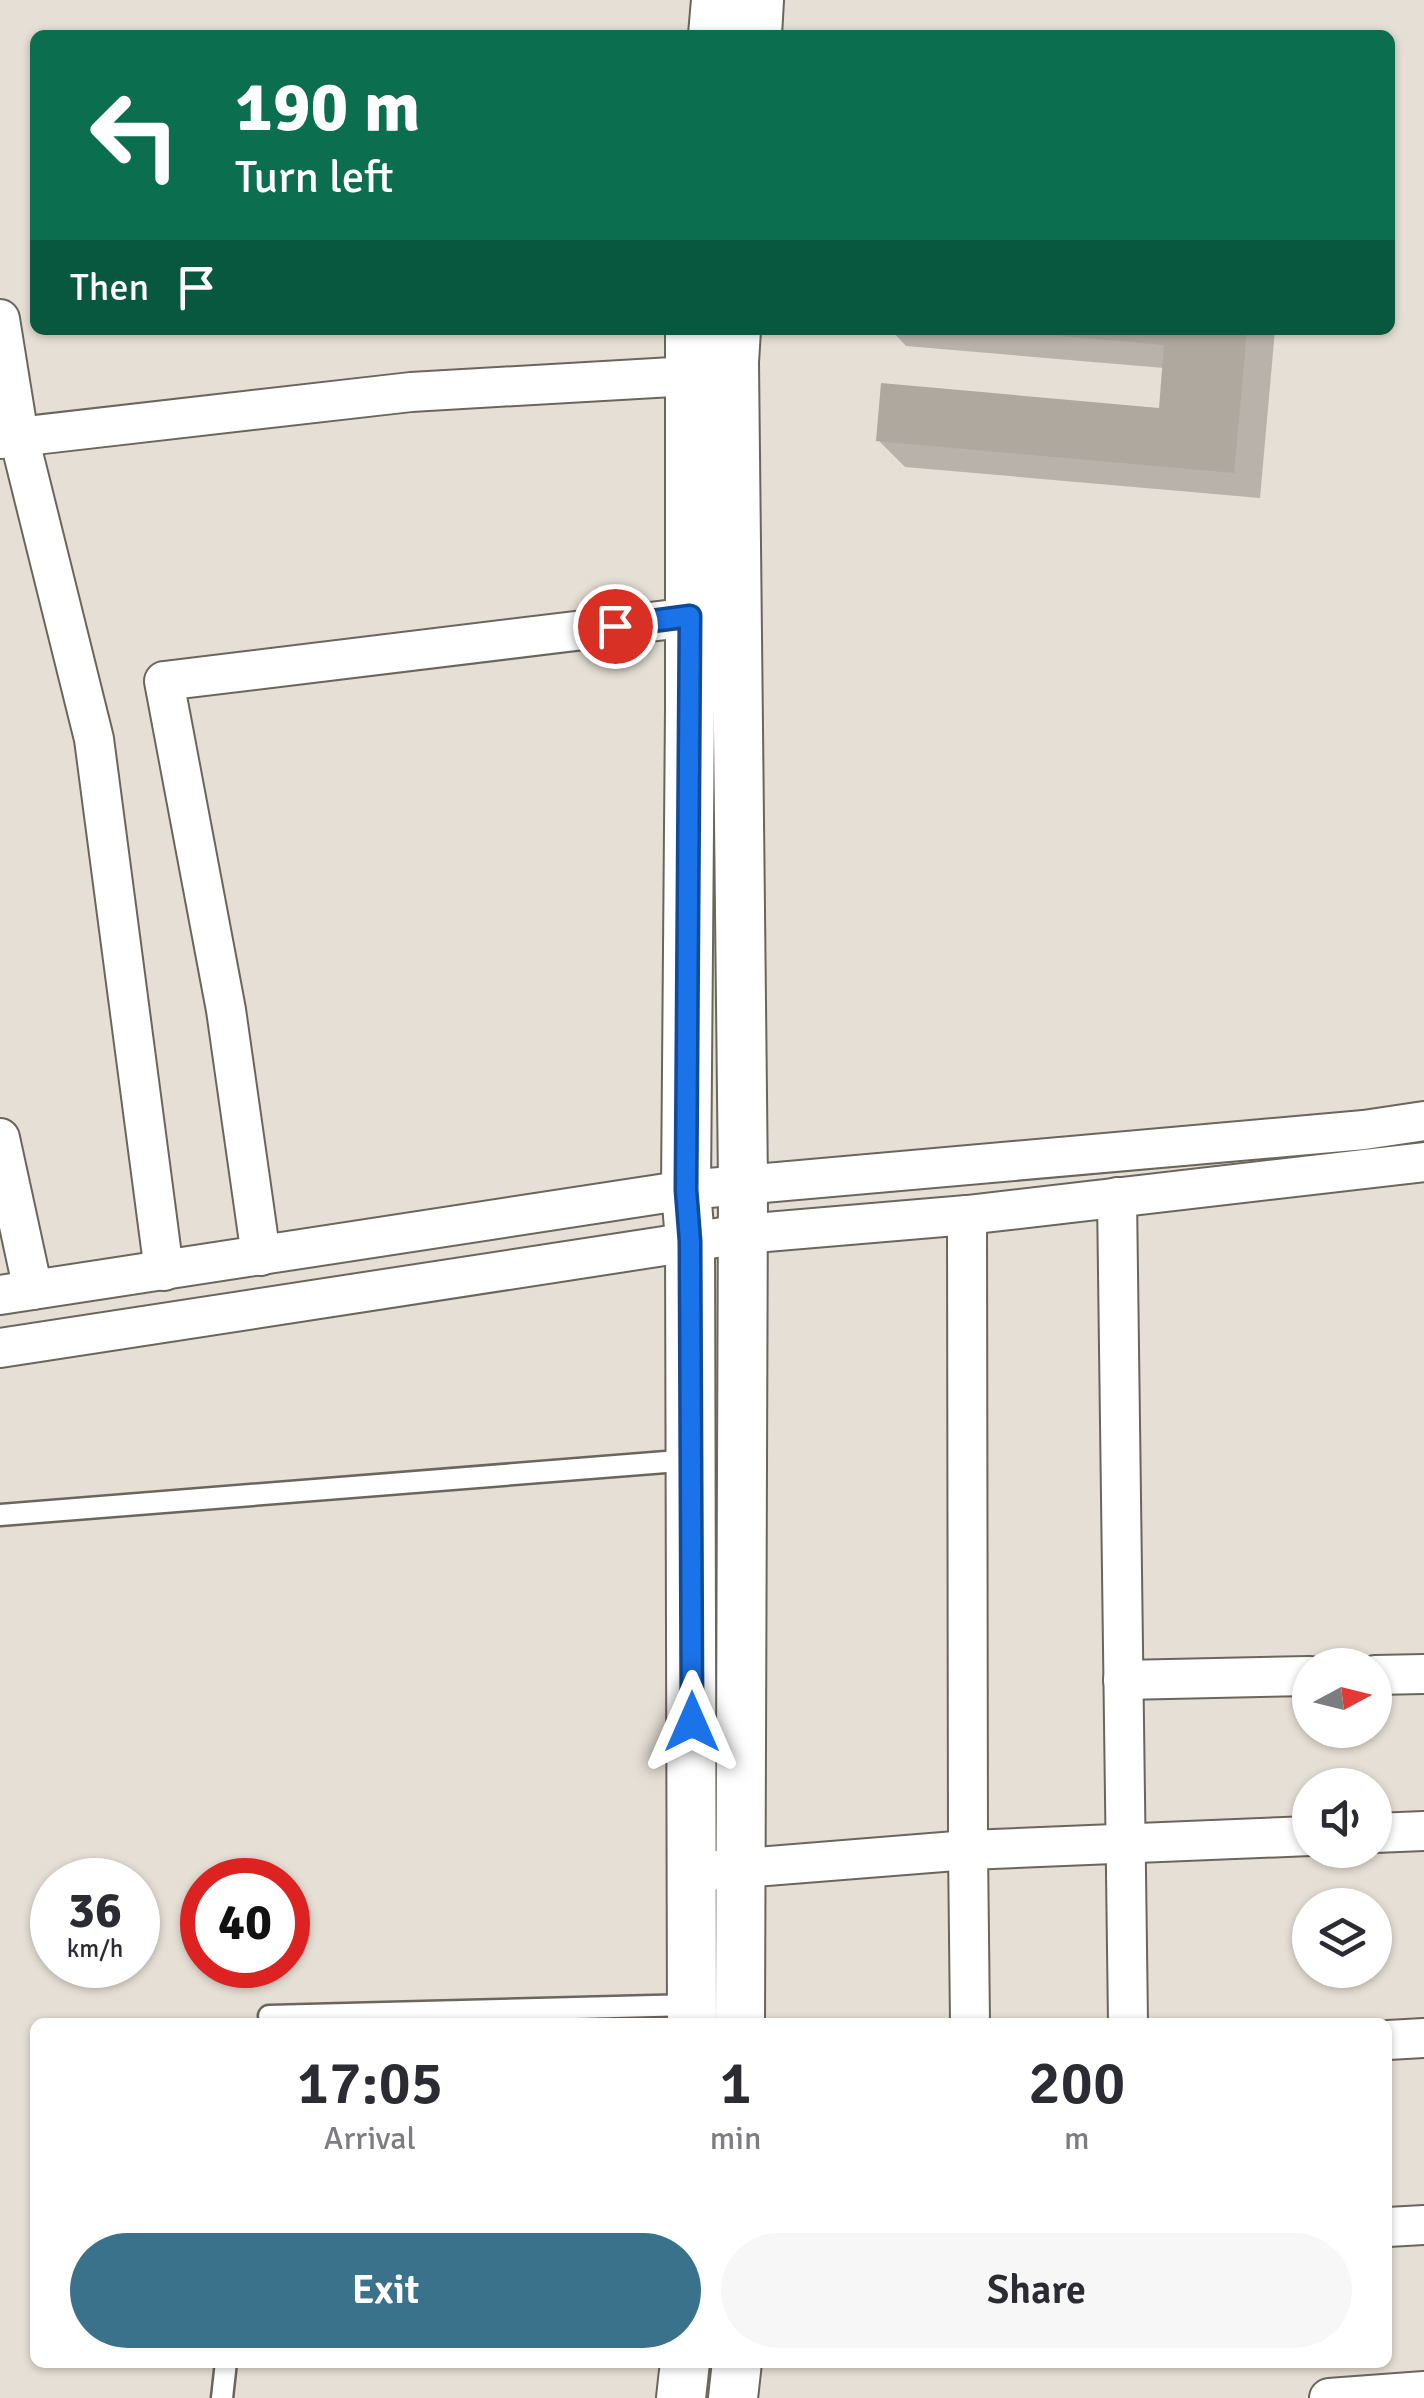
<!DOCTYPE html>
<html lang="en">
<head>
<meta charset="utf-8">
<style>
  :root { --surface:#fff; --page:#f7f7f7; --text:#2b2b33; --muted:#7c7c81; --accent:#3a728c }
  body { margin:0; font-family:Signika,sans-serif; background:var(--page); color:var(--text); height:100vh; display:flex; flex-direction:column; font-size:38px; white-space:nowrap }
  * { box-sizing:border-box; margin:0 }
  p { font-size:32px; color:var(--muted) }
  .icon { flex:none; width:55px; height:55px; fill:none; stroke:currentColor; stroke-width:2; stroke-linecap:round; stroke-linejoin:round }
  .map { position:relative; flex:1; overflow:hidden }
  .details { position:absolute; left:30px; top:2018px; width:1362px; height:350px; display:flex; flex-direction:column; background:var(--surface); border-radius:15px; box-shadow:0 2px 8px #0004 }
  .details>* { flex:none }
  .hud { position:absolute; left:30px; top:30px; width:1365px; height:305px; border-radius:15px; box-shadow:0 2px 8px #0004; background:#0b6e4f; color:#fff; overflow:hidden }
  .needle { width:65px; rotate:83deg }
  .tools { position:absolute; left:1292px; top:1648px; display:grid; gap:20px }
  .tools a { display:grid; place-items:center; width:100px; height:100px; border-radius:50%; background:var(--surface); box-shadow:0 2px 8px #0004; font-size:50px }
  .speed { position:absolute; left:30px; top:1858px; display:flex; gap:20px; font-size:50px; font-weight:700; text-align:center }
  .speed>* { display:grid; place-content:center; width:130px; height:130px; border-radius:50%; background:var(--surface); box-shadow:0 2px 8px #0004; line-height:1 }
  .speed small { font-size:25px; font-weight:400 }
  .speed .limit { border:15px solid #d22; background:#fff; color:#111 }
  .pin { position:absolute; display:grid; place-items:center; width:85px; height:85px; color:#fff; margin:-42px; border:5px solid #fff; border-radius:50%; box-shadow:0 2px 10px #0007 }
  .me { position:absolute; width:110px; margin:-55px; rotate:0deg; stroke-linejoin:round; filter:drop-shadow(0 0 8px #0008) }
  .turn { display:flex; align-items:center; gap:35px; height:210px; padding:0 40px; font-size:45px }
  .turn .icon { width:130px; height:130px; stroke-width:2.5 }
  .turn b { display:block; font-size:70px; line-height:85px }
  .then { display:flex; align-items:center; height:95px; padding:0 40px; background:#0003; gap:20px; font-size:38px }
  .eta { display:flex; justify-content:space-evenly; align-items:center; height:170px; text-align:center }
  .eta b { font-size:60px; font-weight:600; line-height:70px }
  .action { display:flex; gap:20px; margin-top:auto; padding:20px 40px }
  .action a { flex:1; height:115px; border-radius:60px; background:var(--accent); color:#fff; font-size:40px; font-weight:600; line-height:115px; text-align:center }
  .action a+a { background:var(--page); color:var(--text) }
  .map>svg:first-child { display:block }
  .shadow { fill:#0003 }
  .building { fill:#aea89e }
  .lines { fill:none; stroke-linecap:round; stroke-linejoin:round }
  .service-casing { stroke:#6b665c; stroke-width:25 }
  .minor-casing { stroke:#6b665c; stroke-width:42 }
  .tertiary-casing { stroke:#6b665c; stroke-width:52 }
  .service { stroke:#fff; stroke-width:20 }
  .minor { stroke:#fff; stroke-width:38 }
  .tertiary { stroke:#fff; stroke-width:48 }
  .route-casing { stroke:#114b97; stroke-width:25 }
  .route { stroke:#1a73e8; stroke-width:18 }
</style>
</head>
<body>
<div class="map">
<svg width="1424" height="2398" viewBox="0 0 1424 2398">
  <rect width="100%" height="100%" fill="#e6dfd5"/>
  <polygon class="shadow" points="891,330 1275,330 1260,498 905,467 878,440 1161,410 1164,368 906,346"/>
  <polygon class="building" points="1028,330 1247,330 1234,473 876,441 881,383 1159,408 1164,345 1028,333"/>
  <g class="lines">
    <g class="service-casing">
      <g id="service">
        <polyline points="0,1515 691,1460"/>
        <polyline points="269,2016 692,2005"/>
        <polyline points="222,2398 226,2362"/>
      </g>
    </g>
    <g class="minor-casing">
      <g id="minor">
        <polyline points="0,319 19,437 94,739 164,1271"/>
        <polyline points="0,439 411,392 690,376"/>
        <polyline points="0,1138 33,1290"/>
        <polyline points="1117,1197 1128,2022"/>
        <polyline points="967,1215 968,1850 970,2022"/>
        <polyline points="261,1256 226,1010 164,681 691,617"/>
        <polyline points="0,1295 686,1190 1364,1130 1424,1121"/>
        <polyline points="0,1348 742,1234 967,1215 1424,1162"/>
        <polyline points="1375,1675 1424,1674"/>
        <polyline points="1123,1680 1310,1676"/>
        <polyline points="1375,1833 1424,1831"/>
        <polyline points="693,1872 968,1850 1310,1836"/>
        <polyline points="1388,2040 1424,2038"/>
        <polyline points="1388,2227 1424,2225"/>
        <polyline points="1329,2398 1424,2391"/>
      </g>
    </g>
    <g class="tertiary-casing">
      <g id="tertiary">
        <polyline points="713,35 716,0"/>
        <polyline points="757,35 759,0"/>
        <polyline points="690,330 690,708 686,1190 690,1241 692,2022"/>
        <polyline points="736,330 734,362 743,1186 740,2022"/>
        <polyline points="681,2398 685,2362"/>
        <polyline points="733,2398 737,2362"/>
      </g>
    </g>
    <use href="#service" class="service"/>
    <use href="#minor" class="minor"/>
    <use href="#tertiary" class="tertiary"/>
  </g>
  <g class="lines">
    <g class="route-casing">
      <polyline id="route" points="615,626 690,616 686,1190 690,1241 692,1722"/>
    </g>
    <use href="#route" class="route"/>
  </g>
</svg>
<div class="tools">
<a><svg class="needle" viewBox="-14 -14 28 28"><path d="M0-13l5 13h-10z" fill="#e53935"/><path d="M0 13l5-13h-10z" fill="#7c7c81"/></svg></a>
<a><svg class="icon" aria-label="sound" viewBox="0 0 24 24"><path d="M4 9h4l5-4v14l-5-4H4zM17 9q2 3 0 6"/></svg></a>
<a><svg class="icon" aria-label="layers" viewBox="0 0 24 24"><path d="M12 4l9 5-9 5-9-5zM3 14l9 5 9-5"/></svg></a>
</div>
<div class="speed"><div>36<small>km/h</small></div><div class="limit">40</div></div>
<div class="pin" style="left:615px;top:626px;background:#d93025"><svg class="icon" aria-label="arrive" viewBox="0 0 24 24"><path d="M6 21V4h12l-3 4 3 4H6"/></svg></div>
<svg class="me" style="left:692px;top:1722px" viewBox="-20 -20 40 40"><path d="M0-17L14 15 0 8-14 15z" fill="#1a73e8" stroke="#fff" stroke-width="4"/></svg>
<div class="hud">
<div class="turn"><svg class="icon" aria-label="left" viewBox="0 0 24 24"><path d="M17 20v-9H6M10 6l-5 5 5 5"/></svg><div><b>190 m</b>Turn left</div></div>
<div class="then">Then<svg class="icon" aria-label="arrive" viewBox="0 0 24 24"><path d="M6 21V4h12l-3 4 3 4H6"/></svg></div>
</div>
<section class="details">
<div class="eta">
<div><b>17:05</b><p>Arrival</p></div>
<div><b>1</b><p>min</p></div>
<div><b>200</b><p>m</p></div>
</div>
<div class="action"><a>Exit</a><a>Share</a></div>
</section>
</div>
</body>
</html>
